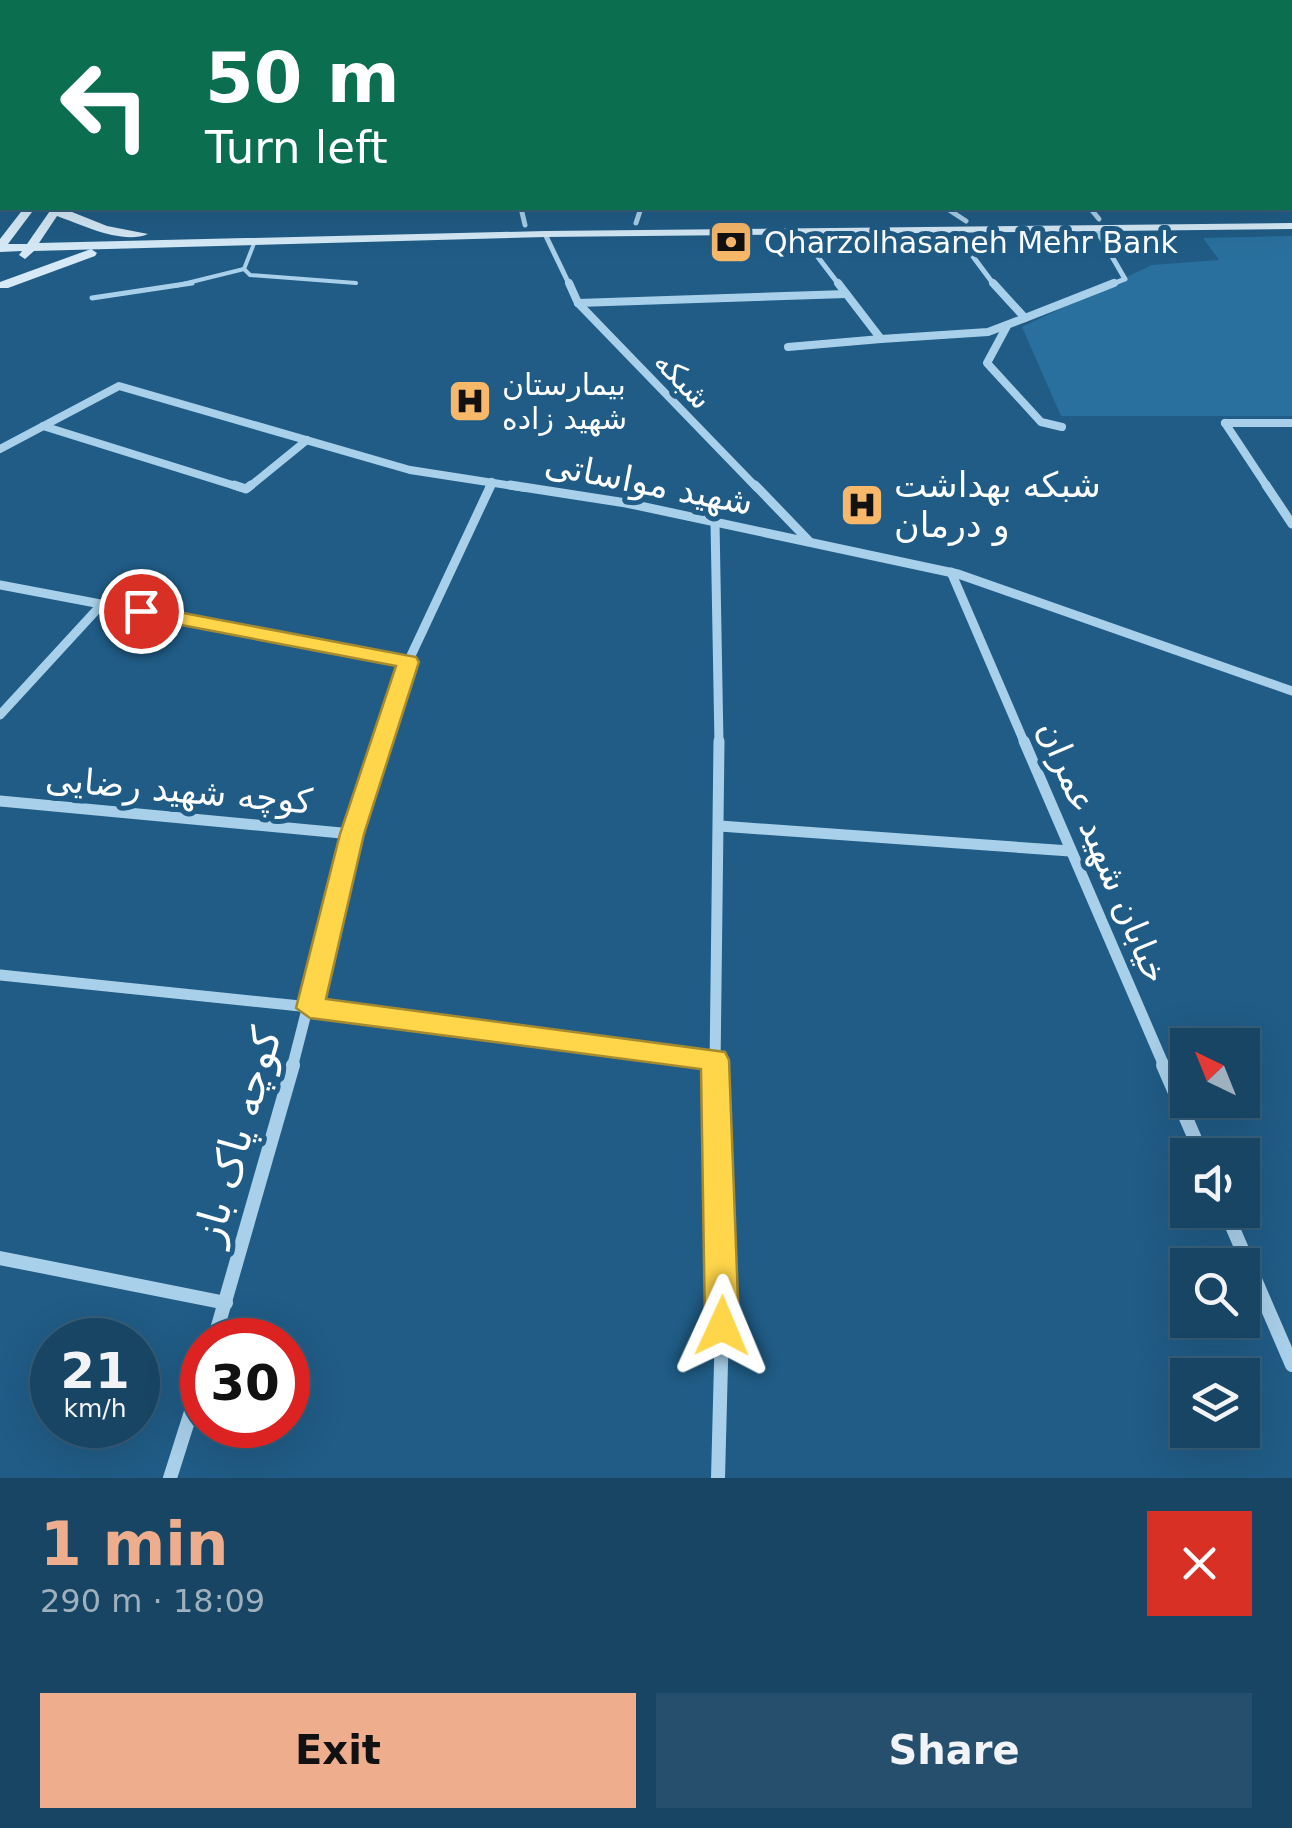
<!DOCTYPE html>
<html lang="en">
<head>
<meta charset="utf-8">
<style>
  :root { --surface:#184564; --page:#254f6d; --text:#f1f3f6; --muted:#9fb1bf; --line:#365d78; --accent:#eead8d }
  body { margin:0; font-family:"DejaVu Sans",Cairo,sans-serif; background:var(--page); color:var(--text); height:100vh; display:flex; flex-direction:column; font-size:38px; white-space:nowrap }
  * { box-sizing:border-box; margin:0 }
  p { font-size:32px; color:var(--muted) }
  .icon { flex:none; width:55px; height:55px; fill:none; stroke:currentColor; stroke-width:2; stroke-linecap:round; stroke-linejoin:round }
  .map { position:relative; height:1478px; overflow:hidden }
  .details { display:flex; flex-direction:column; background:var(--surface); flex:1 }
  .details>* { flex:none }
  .guide { position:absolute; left:0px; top:0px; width:1292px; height:210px; box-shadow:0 10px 40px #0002,0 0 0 2px var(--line); background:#0b6e4f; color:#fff; overflow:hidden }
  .needle { width:65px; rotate:317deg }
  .fabs { position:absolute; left:1170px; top:1028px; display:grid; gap:20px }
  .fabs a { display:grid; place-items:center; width:90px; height:90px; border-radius:0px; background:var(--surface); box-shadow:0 10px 40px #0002,0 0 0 2px var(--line); font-size:50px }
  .speed { position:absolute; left:30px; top:1318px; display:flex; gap:20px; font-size:50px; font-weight:700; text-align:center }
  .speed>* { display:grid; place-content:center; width:130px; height:130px; border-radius:50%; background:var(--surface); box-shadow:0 10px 40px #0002,0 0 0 2px var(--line); line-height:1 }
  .speed small { font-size:25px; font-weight:400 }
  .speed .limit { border:15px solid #d22; background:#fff; color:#111 }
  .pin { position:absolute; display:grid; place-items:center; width:85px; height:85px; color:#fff; margin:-42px; border:5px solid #fff; border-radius:50%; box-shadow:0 2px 10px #0007 }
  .me { position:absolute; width:110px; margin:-55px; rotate:1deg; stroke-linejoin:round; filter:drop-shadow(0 0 8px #0008) }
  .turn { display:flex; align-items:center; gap:35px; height:210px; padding:0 40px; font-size:45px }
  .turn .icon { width:130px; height:130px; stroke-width:2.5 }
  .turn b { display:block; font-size:70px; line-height:85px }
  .round { display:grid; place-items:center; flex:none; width:105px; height:105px; border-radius:0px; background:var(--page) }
  .headline { display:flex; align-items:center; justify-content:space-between; height:170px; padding:0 40px }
  h1 { font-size:60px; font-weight:700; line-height:75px; color:var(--accent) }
  .action { display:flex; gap:20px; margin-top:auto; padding:20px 40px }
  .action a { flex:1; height:115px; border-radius:0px; background:var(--accent); color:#111; font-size:40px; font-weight:700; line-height:115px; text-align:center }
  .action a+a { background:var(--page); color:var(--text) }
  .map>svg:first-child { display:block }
  .green { fill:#2a709e }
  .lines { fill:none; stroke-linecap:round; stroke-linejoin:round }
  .lane-far1 { stroke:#a9d0ea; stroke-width:4 }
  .lane { stroke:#a9d0ea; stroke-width:5 }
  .street-far5 { stroke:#a9d0ea; stroke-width:4 }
  .street-far4 { stroke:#a9d0ea; stroke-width:5 }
  .street-far3 { stroke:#a9d0ea; stroke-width:8 }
  .street-far2 { stroke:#a9d0ea; stroke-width:9 }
  .street-far1 { stroke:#a9d0ea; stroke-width:11 }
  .street { stroke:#a9d0ea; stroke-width:14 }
  .secondary { fill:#d5e9f7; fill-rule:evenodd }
  .route { fill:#ffd54a; stroke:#a68a30; stroke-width:2.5 }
  .labels { text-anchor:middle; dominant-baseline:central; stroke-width:10; stroke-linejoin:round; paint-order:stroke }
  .far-poi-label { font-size:30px; fill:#fff; stroke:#205c86; text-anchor:start }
  .far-street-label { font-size:30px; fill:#fff; stroke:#205c86 }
  .street-label { font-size:35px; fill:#fff; stroke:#205c86 }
  .poi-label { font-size:35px; fill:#fff; stroke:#205c86; text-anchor:start }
  .near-street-label { font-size:42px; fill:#fff; stroke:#205c86 }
</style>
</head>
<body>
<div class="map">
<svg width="1292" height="1478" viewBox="0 0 1292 1478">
  <rect width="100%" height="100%" fill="#205c86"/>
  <polygon class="green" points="1292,236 1292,416 1061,416 1022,327 1152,265 1219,260 1203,238"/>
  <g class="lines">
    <g class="lane-far1">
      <polyline points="255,241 244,269 250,275 356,283"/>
      <polyline points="175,286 244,269"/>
    </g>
    <polyline class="lane" points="92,298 192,283"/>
    <g class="street-far5">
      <polyline points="615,0 620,2"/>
      <polyline points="774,0 778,2"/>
      <polyline points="835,0 845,2"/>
      <polyline points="882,0 895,2"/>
      <polyline points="1004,0 1011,2"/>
      <polyline points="961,2 973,0"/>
    </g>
    <g class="street-far4">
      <polyline points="521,208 525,225"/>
      <polyline points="946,208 966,221"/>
      <polyline points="1090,208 1099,219"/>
      <polyline points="636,223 641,208"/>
      <polyline points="1096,229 1125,279 1107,286"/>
      <polyline points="798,231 840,286"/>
      <polyline points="954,231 995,286"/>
      <polyline points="545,234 570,286"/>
    </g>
    <g class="street-far3">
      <polyline points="569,283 578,303 757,488"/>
      <polyline points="838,283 881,339 988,332 1025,318 993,283"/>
      <polyline points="578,303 846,294"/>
      <polyline points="1025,318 1114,283"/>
      <polyline points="1007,326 987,363 1041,422 1062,427"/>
      <polyline points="788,347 881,339"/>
      <polyline points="1225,423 1268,488"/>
      <polyline points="1225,423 1292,423"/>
      <polyline points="43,426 242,488"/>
      <polyline points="0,449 119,386 410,470 526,488"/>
      <polyline points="248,488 307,440"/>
      <polyline points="489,488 492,482"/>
    </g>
    <g class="street-far2">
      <polyline points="234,485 246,489 251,485"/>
      <polyline points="510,485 626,503 958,574 1292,691"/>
      <polyline points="755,485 809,541"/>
      <polyline points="1266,485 1292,524"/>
      <polyline points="715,522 719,744"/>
      <polyline points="951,572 1025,744"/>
      <polyline points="0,585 408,662"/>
      <polyline points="0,715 102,604"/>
      <polyline points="381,744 408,662 491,485"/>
    </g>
    <g class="street-far1">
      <polyline points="1024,741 1165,1068"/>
      <polyline points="0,801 352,834"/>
      <polyline points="720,826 1070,851"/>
      <polyline points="0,975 310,1007 715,1060"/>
      <polyline points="292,1068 352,834 382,741"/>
      <polyline points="715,1068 719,741"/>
    </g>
    <g class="street">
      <polyline points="715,1065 723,1287 718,1478"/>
      <polyline points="1163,1065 1202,1155"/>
      <polyline points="1225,1210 1292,1365"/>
      <polyline points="0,1258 226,1303"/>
      <polyline points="214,1340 293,1065"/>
      <polyline points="170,1478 202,1377"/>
    </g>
    <g class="secondary">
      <polygon points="1217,0 1228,0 1230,2 1220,2"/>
      <polygon points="1290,32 1292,32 1292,38 1290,37"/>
      <path d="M24,208H35L8,244H27L52,208H62L107,226L148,234C123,245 82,225 57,216L39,243L545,231L1292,223V229L545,237L34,251L25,259L19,255L22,251L0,252V239Z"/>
      <polygon points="91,249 97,253 95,256 8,288 0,288 0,282"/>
    </g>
  </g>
  <polygon class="route" points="141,605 416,657 419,662 364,834 326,999 725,1052 729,1060 739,1326 734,1336 722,1341 710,1336 705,1326 701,1069 310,1018 296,1008 340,834 396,666 134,616 134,607"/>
  <defs>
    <g id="bank-square" transform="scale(2.25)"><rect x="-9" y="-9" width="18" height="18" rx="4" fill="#f7b86a" stroke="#205c86"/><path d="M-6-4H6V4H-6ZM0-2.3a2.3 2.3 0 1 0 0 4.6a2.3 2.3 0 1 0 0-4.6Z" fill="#111"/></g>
    <g id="hospital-square" transform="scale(2.25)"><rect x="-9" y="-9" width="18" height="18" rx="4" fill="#f7b86a" stroke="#205c86"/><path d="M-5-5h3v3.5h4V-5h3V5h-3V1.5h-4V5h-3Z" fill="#111"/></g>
  </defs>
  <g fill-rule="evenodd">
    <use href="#bank-square" x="731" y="242"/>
    <use href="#hospital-square" x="470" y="401"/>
    <use href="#hospital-square" x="862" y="505"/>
  </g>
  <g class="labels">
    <g class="far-poi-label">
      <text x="764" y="242">Qharzolhasaneh Mehr Bank</text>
      <text x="502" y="384">بیمارستان<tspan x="502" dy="34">شهید زاده</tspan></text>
    </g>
    <g class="far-street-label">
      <text transform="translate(683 380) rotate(46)">شبکه</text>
    </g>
    <g class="street-label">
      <text transform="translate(649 483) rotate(11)">شهید مواساتی</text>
      <text transform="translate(179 790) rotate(5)">کوچه شهید رضایی</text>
      <text transform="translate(1103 852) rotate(67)">خیابان شهید عمران</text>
    </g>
    <g class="poi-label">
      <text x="894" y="485">شبکه بهداشت<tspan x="894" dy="40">و درمان</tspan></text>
    </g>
    <g class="near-street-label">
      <text transform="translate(237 1136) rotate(-74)">کوچه پاک باز</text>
    </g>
  </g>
</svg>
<div class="fabs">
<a><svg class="needle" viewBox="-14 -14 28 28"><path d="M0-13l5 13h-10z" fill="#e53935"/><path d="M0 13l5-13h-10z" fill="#9fb1bf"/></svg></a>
<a><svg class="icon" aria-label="sound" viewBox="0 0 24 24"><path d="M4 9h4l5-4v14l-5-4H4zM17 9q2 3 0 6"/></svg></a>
<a><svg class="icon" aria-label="search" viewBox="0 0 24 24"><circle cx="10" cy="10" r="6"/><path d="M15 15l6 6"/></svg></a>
<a><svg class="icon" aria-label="layers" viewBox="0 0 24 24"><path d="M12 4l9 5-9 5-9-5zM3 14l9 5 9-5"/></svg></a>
</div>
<div class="speed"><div>21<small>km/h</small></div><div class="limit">30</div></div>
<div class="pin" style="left:141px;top:611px;background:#d93025"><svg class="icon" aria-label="arrive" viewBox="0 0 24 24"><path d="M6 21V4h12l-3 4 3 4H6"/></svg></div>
<svg class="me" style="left:722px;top:1326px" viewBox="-20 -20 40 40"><path d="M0-17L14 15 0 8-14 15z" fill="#ffd54a" stroke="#fff" stroke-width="4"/></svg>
<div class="guide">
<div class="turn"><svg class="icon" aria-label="left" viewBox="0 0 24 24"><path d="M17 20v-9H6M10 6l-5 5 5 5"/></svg><div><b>50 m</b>Turn left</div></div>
</div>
</div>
<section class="details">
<div class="headline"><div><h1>1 min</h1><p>290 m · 18:09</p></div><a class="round" style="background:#d93025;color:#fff"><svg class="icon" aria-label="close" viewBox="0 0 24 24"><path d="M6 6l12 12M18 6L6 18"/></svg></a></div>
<div class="action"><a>Exit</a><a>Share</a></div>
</section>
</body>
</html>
